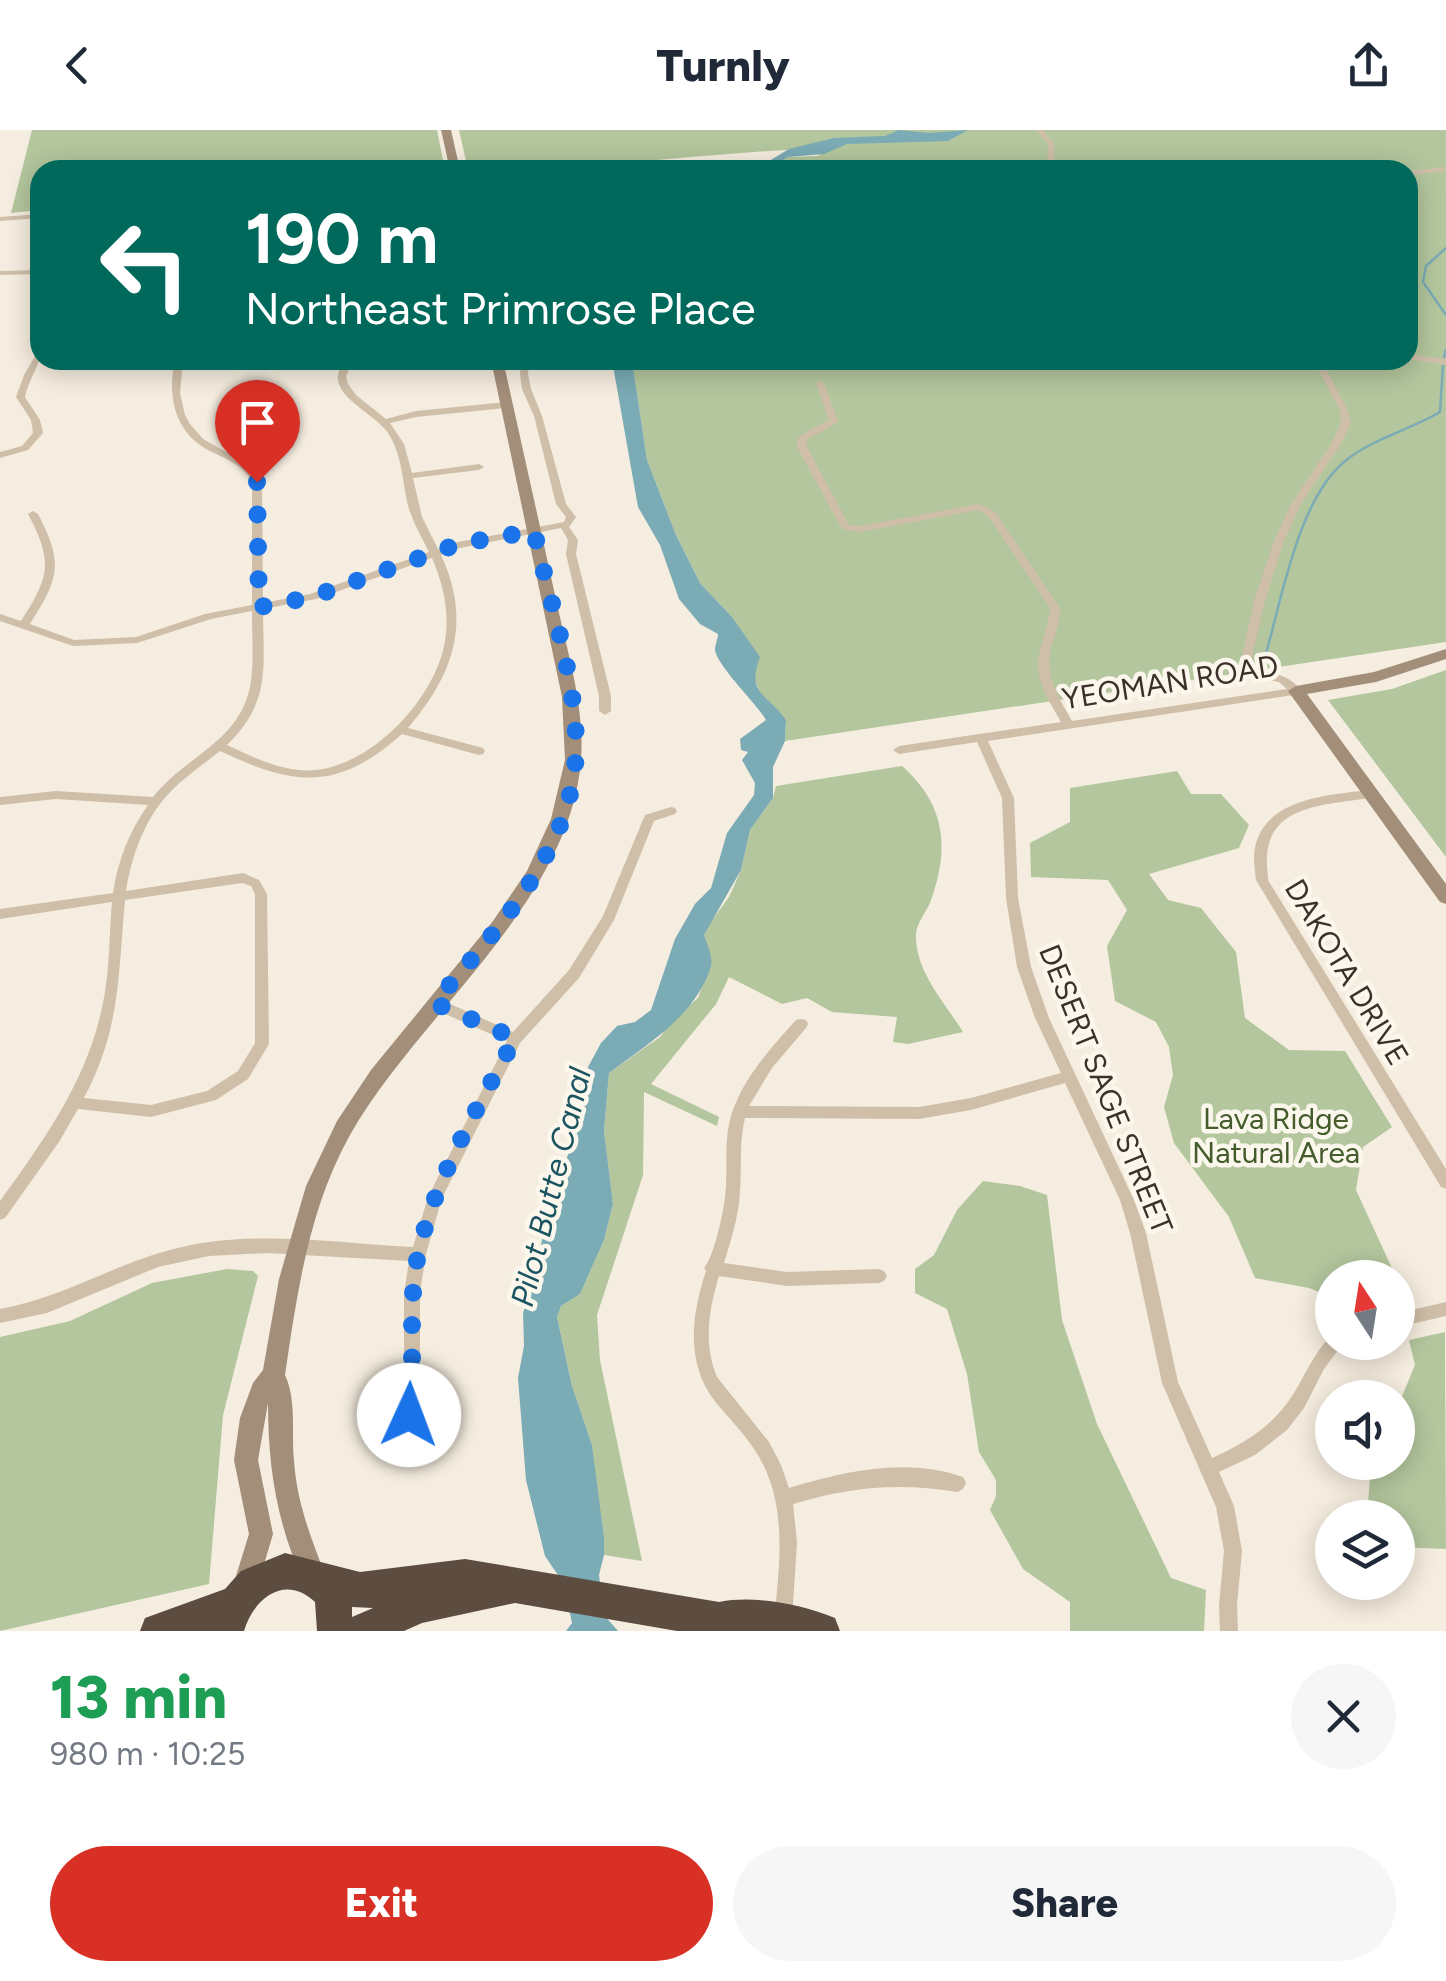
<!DOCTYPE html>
<html lang="en">
<head>
<meta charset="utf-8">
<style>
  :root { --surface:#fff; --page:#f6f6f7; --text:#1f2937; --muted:#747a83; --accent:#d93025 }
  body { margin:0; font-family:Figtree,sans-serif; background:var(--page); color:var(--text); height:100vh; display:flex; flex-direction:column; font-size:38px; white-space:nowrap }
  * { box-sizing:border-box; margin:0 }
  p { font-size:32px; color:var(--muted) }
  .icon { flex:none; width:55px; height:55px; fill:none; stroke:currentColor; stroke-width:2; stroke-linecap:round; stroke-linejoin:round }
  .map { position:relative; height:1501px; overflow:hidden }
  .sheet { display:flex; flex-direction:column; background:var(--surface); flex:1 }
  .sheet>* { flex:none }
  .banner { position:absolute; left:30px; top:30px; width:1388px; height:210px; border-radius:30px; box-shadow:0 5px 25px #0003; background:#00695c; color:#fff; overflow:hidden }
  .needle { width:65px; rotate:348deg }
  .tools { position:absolute; left:1315px; top:1130px; display:grid; gap:20px }
  .tools a { display:grid; place-items:center; width:100px; height:100px; border-radius:50%; background:var(--surface); box-shadow:0 5px 25px #0003; font-size:50px }
  .pin { position:absolute; display:grid; place-items:center; width:85px; height:85px; color:#fff; margin:-102px -42px; border-radius:50% 50% 50% 0; rotate:-45deg; box-shadow:0 0 10px #0007 }
  .pin .icon { rotate:45deg }
  .me { position:absolute; width:110px; margin:-55px; rotate:2deg; stroke-linejoin:round; filter:drop-shadow(0 0 8px #0008) }
  .turn { display:flex; align-items:center; gap:35px; height:210px; padding:0 50px; font-size:45px }
  .turn .icon { width:130px; height:130px; stroke-width:2.5 }
  .turn b { display:block; font-size:70px; line-height:85px }
  .round { display:grid; place-items:center; flex:none; width:105px; height:105px; border-radius:52px; background:var(--page) }
  .head { display:flex; align-items:center; justify-content:space-between; height:170px; padding:0 50px }
  h1 { font-size:60px; font-weight:800; line-height:75px; color:#1e9e55 }
  .cta { display:flex; gap:20px; margin-top:auto; padding:20px 50px }
  .cta a { flex:1; height:115px; border-radius:60px; background:var(--accent); color:#fff; font-size:40px; font-weight:800; line-height:115px; text-align:center }
  .cta a+a { background:var(--page); color:var(--text) }
  header { display:flex; justify-content:space-between; align-items:center; height:130px; padding:0 50px; background:var(--surface); font-size:45px; font-weight:800 }
  .map>svg:first-child { display:block }
  .green { fill:#b3c69d }
  .water { fill:#7babb5 }
  .lines { fill:none; stroke-linecap:round; stroke-linejoin:round }
  .stream { stroke:#7babb5; stroke-width:2.5 }
  .street { fill:#cfbfa9; fill-rule:evenodd }
  .secondary { fill:#a38e7a; fill-rule:evenodd }
  .highway { fill:#5d4d40; fill-rule:evenodd }
  .route { stroke:#1a73e8; stroke-width:18; stroke-dasharray:0 32.4 }
  .labels { text-anchor:middle; dominant-baseline:central; stroke-width:9; stroke-linejoin:round; paint-order:stroke }
  .street-label { font-size:30px; fill:#3b312a; stroke:#fcf7ec }
  .park-label { font-size:30px; fill:#445c2b; stroke:#fcf7ec }
  .water-label { font-size:32px; font-style:italic; fill:#1b5461; stroke:#fcf7ec }
</style>
</head>
<body>
<header><svg class="icon" aria-label="back" viewBox="0 0 24 24"><path d="M15 5l-7 7 7 7"/></svg>Turnly<svg class="icon" aria-label="share" viewBox="0 0 24 24"><path d="M12 15V3M7 8l5-5 5 5M5 13v7h14v-7"/></svg></header>
<div class="map">
<svg width="1446" height="1501" viewBox="0 0 1446 1501">
  <rect width="100%" height="100%" fill="#f5eddf"/>
  <g class="green">
    <polygon points="32,0 437,0 445,40 40,40 40,80 11,83"/>
    <path d="M459,0H1446V512L785,611L786,590L761,566L732,487L700,453L676,405L647,330L632,230H1408V40H768L788,27L817,26L839,17C715,22 592,40 468,40Z"/>
    <polygon points="1446,540 1446,727 1328,570 1392,559"/>
    <path d="M902,636C945,674 950,717 931,770C927,782 916,793 916,805C915,841 945,873 963,902L908,914L893,912L897,887L832,882L807,868L782,874L729,847L716,874L651,954L719,987L717,996L644,962L643,1045L597,1185L600,1230L642,1431L604,1425L592,1315L572,1256L557,1187L561,1176L580,1164L604,1110L613,1074L604,1001L609,943L660,907L673,889L698,868L711,831L704,805L707,797L729,767L741,740L750,700L773,668L776,656Z"/>
    <polygon points="1177,641 1191,664 1221,664 1249,695 1239,718 1149,744 1168,770 1201,778 1236,822 1245,888 1289,920 1345,921 1392,997 1363,1017 1356,1060 1396,1147 1332,1148 1332,1167 1309,1158 1255,1148 1229,1087 1174,1013 1164,977 1173,945 1169,917 1156,892 1115,871 1107,816 1127,780 1108,750 1031,747 1030,713 1070,692 1070,658"/>
    <polygon points="983,1051 1020,1056 1047,1065 1062,1190 1097,1294 1171,1448 1206,1460 1204,1501 1070,1501 1070,1472 1023,1439 990,1380 996,1366 996,1350 979,1322 967,1244 947,1179 915,1163 915,1139 934,1125 957,1080"/>
    <polygon points="227,1139 253,1141 258,1146 223,1285 209,1454 0,1501 0,1207 70,1191 152,1153"/>
    <polygon points="1445,1202 1446,1419 1398,1417 1398,1388 1367,1387 1371,1333 1398,1332 1398,1276 1415,1235 1409,1210"/>
  </g>
  <g class="water">
    <polygon points="899,0 929,3 968,0 948,11 847,14 824,24 788,27 768,40 754,40 789,19 834,8 885,6"/>
    <path d="M612,230H632L647,330L676,405L700,453L732,487L760,527C746,564 767,564 786,590L785,611L773,637V668L750,700L741,740L704,805C707,814 713,827 711,836C697,884 648,914 609,943L604,1001L613,1074L604,1110L580,1164L561,1176L557,1187L572,1256L592,1315L604,1408V1425L599,1445L604,1485L618,1501H566L572,1493L564,1454L545,1426L526,1350L518,1248L524,1216L523,1183L536,1146L547,1079L560,1052L569,1021L574,963L601,913L617,896L635,892L651,880L675,809L695,774L711,758L727,703L754,665L755,653L742,630L748,622L741,620L740,609L766,590C758,575 715,534 715,519C715,514 718,509 718,504L700,494L679,469L660,415L638,377Z"/>
  </g>
  <g class="lines">
    <g class="stream">
      <polyline points="1446,118 1426,136 1423,152 1446,185"/>
      <polyline points="1444,227 1446,220"/>
      <path d="M1262,538C1280,479 1296,372 1344,332C1371,309 1410,300 1440,282L1443,236"/>
    </g>
    <g class="street">
      <polygon points="1036,0 1043,0 1054,14 1055,40 1047,40 1048,14"/>
      <polygon points="1446,37 1446,41 1408,45 1408,41"/>
      <polygon points="40,84 40,88 0,91 0,87"/>
      <polygon points="40,140 40,144 0,145 0,141 2,141"/>
      <polygon points="37,181 40,181 40,202 37,202 31,191"/>
      <path d="M40,222C40,237 28,250 25,267L40,290L43,303L28,320L0,328V322L22,316L33,303L31,290L16,267L24,245L37,223Z"/>
      <polygon points="1408,224 1446,229 1446,235 1408,229"/>
      <path d="M175,230H183L180,263L185,285L190,294L203,309L249,335L262,352L263,473L310,464L429,422C422,408 414,394 409,379C402,353 403,326 388,303C376,285 334,267 338,245C339,239 343,235 345,230H353L346,246L348,254L356,265L386,289L416,281L506,272L510,275L506,278L416,287L390,293L404,314L412,343L479,334L484,337L479,340L413,348L422,387L438,419L458,412L564,392L566,387L556,374L534,286L522,259L520,244L521,230H529L528,244L531,259L542,286L566,374L576,387L569,397L578,410L576,424L611,566V581L605,585L599,581V566L566,424L568,410L561,398L460,418L441,425C472,492 454,544 408,598L483,618L485,621L483,624L479,625L402,604C337,662 294,656 220,621C204,634 186,646 171,661C145,688 132,724 126,761L243,743L259,750L267,764L269,914L248,949L216,970L151,987L78,979L59,1012L5,1088L0,1090V1071C45,1009 88,949 103,873C110,840 109,806 112,772L0,789V779L113,763C118,730 129,702 148,675L56,669L0,675V667L56,661L153,667C168,648 187,635 206,620C261,578 252,544 252,481L211,489L137,513L73,516L0,491V484L21,491C50,446 53,432 28,384L33,381L38,384C64,434 59,448 30,494L74,510L136,507L205,484L252,475V352C242,334 226,329 208,320C174,302 167,265 175,230ZM432,428C443,454 450,482 445,511C436,567 374,634 316,640C284,643 255,628 227,615C272,571 263,536 263,479L316,469ZM242,753L251,756L255,764V913L238,941L207,961L151,975L84,968C121,898 118,845 125,770Z"/>
      <path d="M1313,230H1321L1347,278L1351,293L1341,314L1301,374L1284,411L1265,471L1251,531L1259,540C1279,545 1288,545 1302,561L1300,564L988,611L1014,668L1018,768L1031,837L1049,888L1134,1070L1146,1103L1178,1252L1212,1328C1244,1314 1273,1296 1292,1266C1305,1246 1313,1224 1330,1207L1332,1206V1212H1344L1324,1239L1304,1278L1287,1300L1255,1325L1219,1342L1234,1376L1242,1421L1237,1475L1238,1501H1220L1219,1475L1224,1421L1216,1377L1162,1253L1130,1103L1120,1070L1065,953L971,980L919,989L745,988C739,1012 742,1037 740,1061C739,1086 731,1109 724,1133L787,1142L879,1139L884,1141L887,1146L884,1151L879,1153L787,1156L719,1146C709,1179 703,1214 717,1247L769,1312L781,1335L789,1358C843,1341 908,1327 963,1347L966,1353L963,1359L957,1362C900,1352 848,1357 793,1374L797,1412L792,1490L789,1496L783,1499L777,1496L774,1490C779,1442 786,1389 767,1343C756,1316 736,1296 717,1274C685,1235 691,1186 706,1141L704,1138C710,1130 713,1120 716,1110C721,1092 725,1074 726,1056C727,1035 725,1014 729,994C738,953 769,920 796,890L801,889L806,890L808,894L806,898L772,938L749,976L919,977L971,968L1061,943L1035,888L1017,837L1006,768L1002,668L977,612L899,624L893,620L899,616L1061,592C1050,572 1034,550 1039,525C1042,509 1049,495 1050,478L988,386L978,380L860,402L842,399L797,317V309L806,302L829,290L816,253L820,250L824,253L838,291L829,298L809,308L807,310V317L849,395L860,396L979,374L995,382L1060,478C1060,493 1055,505 1051,519C1044,546 1059,568 1072,591L1287,559L1279,552L1251,546L1241,531L1254,471L1274,411L1291,374L1331,314L1341,293L1339,278Z"/>
      <path d="M1371,660L1377,664L1375,667C1336,675 1270,671 1267,726C1266,733 1268,742 1268,750L1446,1039V1059L1441,1057L1256,750C1255,742 1254,733 1254,725C1259,668 1327,665 1371,660Z"/>
      <path d="M671,677L675,678L677,681L675,684L654,691L614,790L579,848L520,913L442,1068L426,1124L420,1163V1262L412,1313L406,1315L400,1313L398,1307L404,1262V1163L409,1131L268,1123L209,1126L158,1137L47,1183L0,1193V1179C67,1167 118,1131 182,1117C257,1100 336,1113 413,1117L428,1067L507,911L429,877L427,873L429,869L434,868L439,869L513,902L569,840L603,786L645,685Z"/>
      <polygon points="1446,1172 1446,1186 1398,1197 1398,1183"/>
    </g>
    <g class="secondary">
      <polygon points="441,0 451,0 460,40 450,40"/>
      <path d="M491,230H503C521,311 539,392 557,474C568,524 585,578 581,630C570,773 417,886 350,1005C309,1078 297,1163 285,1245C297,1271 291,1303 294,1331C297,1372 310,1406 325,1444L322,1453L313,1456L304,1453C277,1394 268,1338 268,1273L258,1330L273,1404L254,1468L245,1472L236,1468L232,1459L249,1404L234,1330L240,1288L253,1253L263,1240L279,1149L306,1056L337,991L371,940L493,791L527,741L551,689L565,630L562,567Z"/>
      <polygon points="1446,519 1446,529 1376,552 1307,564 1446,754 1446,774 1440,772 1288,561 1296,556 1374,542"/>
    </g>
    <path class="highway" d="M285,1423L360,1442L465,1429L719,1472C755,1465 800,1474 835,1488L840,1501H677L515,1473L422,1493L404,1501H317L315,1472C286,1444 254,1467 244,1501H140L145,1488L225,1459L241,1441ZM352,1477L373,1478L352,1487Z"/>
  </g>
  <g class="lines">
    <path class="route" d="M257,352L259,477L312,467L458,414L534,401C549,468 574,541 576,610C579,715 497,799 434,873L515,908C478,978 435,1047 418,1125C407,1178 416,1231 409,1285"/>
  </g>
  <g class="labels">
    <g class="street-label">
      <text transform="translate(1170 552) rotate(-9)">YEOMAN ROAD</text>
      <text transform="translate(1347 842) rotate(59)">DAKOTA DRIVE</text>
      <text transform="translate(1106 959) rotate(68)">DESERT SAGE STREET</text>
    </g>
    <g class="park-label">
      <text x="1276" y="988">Lava Ridge<tspan x="1276" dy="34">Natural Area</tspan></text>
    </g>
    <g class="water-label">
      <text transform="translate(551 1057) rotate(-76)">Pilot Butte Canal</text>
    </g>
  </g>
</svg>
<div class="tools">
<a><svg class="needle" viewBox="-14 -14 28 28"><path d="M0-13l5 13h-10z" fill="#e53935"/><path d="M0 13l5-13h-10z" fill="#747a83"/></svg></a>
<a><svg class="icon" aria-label="sound" viewBox="0 0 24 24"><path d="M4 9h4l5-4v14l-5-4H4zM17 9q2 3 0 6"/></svg></a>
<a><svg class="icon" aria-label="layers" viewBox="0 0 24 24"><path d="M12 4l9 5-9 5-9-5zM3 14l9 5 9-5"/></svg></a>
</div>
<div class="pin" style="left:257px;top:352px;background:#d93025"><svg class="icon" aria-label="arrive" viewBox="0 0 24 24"><path d="M6 21V4h12l-3 4 3 4H6"/></svg></div>
<svg class="me" style="left:409px;top:1285px" viewBox="-20 -20 40 40"><circle r="19" fill="#fff"/><path d="M0-13L10 11 0 6-10 11z" fill="#1a73e8"/></svg>
<div class="banner">
<div class="turn"><svg class="icon" aria-label="left" viewBox="0 0 24 24"><path d="M17 20v-9H6M10 6l-5 5 5 5"/></svg><div><b>190 m</b>Northeast Primrose Place</div></div>
</div>
</div>
<section class="sheet">
<div class="head"><div><h1>13 min</h1><p>980 m · 10:25</p></div><a class="round"><svg class="icon" aria-label="close" viewBox="0 0 24 24"><path d="M6 6l12 12M18 6L6 18"/></svg></a></div>
<div class="cta"><a>Exit</a><a>Share</a></div>
</section>
</body>
</html>
